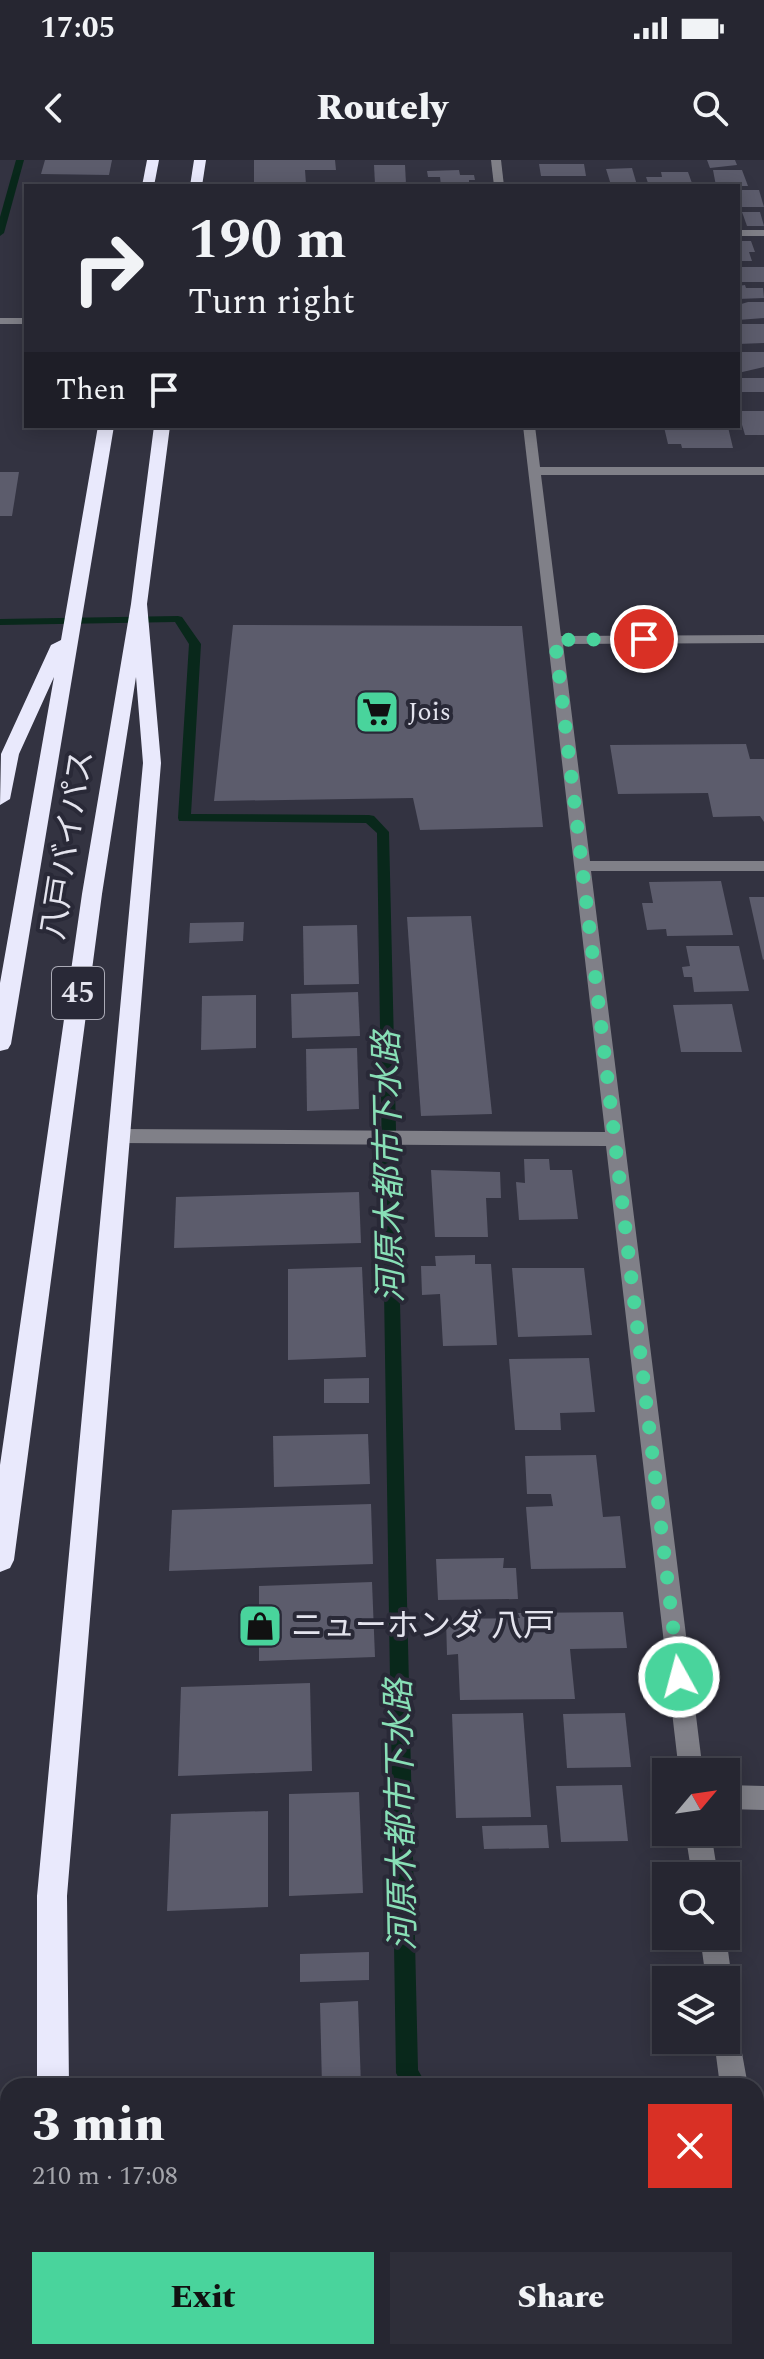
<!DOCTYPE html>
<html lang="en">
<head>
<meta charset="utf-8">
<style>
  :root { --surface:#262631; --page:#2e2e39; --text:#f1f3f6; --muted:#a4a5ab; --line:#42434d; --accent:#49d49c }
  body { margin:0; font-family:Spectral,"Noto Sans JP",serif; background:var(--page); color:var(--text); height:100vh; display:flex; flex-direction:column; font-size:30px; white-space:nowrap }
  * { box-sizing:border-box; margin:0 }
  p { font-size:26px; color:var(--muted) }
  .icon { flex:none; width:44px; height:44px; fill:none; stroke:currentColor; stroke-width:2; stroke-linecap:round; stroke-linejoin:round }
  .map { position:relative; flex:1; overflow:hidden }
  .sheet { position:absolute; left:0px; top:1918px; width:764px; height:282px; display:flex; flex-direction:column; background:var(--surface); border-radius:24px 24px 0 0; box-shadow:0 4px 20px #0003,0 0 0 2px var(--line) }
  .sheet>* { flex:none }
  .guide { position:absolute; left:24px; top:24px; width:716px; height:244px; border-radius:0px; box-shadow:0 4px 20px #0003,0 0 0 2px var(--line); background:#262631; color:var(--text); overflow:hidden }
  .needle { width:52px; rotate:61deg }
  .buttons { position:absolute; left:652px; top:1598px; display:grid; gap:16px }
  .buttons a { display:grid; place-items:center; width:88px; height:88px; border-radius:0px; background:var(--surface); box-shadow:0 4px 20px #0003,0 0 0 2px var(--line); font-size:40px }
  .pin { position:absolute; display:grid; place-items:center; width:68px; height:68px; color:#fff; margin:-34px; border:4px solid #fff; border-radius:50%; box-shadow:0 2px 8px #0007 }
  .me { position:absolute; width:88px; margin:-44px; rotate:353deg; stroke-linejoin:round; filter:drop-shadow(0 0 6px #0008) }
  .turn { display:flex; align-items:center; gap:28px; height:168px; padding:0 32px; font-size:36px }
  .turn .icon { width:104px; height:104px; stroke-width:2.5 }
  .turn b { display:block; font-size:56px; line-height:68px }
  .then { display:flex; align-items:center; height:76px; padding:0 32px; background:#0003; gap:16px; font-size:30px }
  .round { display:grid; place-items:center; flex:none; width:84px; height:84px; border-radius:0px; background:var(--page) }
  .summary { display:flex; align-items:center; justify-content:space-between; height:136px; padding:0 32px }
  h1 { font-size:48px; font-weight:800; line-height:60px }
  .primary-button { display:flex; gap:16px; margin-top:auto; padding:16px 32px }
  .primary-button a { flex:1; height:92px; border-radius:0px; background:var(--accent); color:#111; font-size:32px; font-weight:800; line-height:92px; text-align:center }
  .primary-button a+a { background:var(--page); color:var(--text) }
  .status { display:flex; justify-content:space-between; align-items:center; height:56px; padding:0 40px; background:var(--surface); direction:ltr }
  .status svg { height:22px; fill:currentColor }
  header { display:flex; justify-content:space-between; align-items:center; height:104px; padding:0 32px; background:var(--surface); font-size:36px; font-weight:800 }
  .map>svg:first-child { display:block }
  .green { fill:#395c4b }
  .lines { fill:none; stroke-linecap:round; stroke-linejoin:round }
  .stream { fill:#09281b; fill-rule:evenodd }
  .building { fill:#5c5c6c }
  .minor { fill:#808088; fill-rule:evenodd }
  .highway { fill:#e9e9fc; fill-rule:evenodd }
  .route { stroke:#49d49c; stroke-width:14; stroke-dasharray:0 25.2 }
  .labels { text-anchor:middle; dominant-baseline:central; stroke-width:8; stroke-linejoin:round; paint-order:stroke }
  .far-poi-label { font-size:26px; fill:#e3e3ed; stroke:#292937; text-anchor:start }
  .shield { fill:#292937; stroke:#ababb6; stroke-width:2 }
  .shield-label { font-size:30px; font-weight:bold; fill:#e3e3ed }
  .street-label { font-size:32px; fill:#e3e3ed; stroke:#292937 }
  .poi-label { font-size:32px; fill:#e3e3ed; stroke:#292937; text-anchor:start }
  .water-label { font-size:34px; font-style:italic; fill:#88dfb6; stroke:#292937 }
</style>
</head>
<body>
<div class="status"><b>17:05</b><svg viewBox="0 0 49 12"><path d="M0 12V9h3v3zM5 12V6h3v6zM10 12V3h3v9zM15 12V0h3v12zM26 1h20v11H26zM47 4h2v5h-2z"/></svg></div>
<header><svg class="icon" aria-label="back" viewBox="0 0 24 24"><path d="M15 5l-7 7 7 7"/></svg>Routely<svg class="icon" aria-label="search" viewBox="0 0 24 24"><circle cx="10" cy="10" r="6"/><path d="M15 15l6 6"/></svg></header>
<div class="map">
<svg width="764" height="2199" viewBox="0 0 764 2199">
  <rect width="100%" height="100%" fill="#333341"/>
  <polygon class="green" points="140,2192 705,2192 706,2199 140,2199"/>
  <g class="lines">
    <g class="stream">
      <polygon points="16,0 24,0 4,73 0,76 0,57"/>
      <polygon points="178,456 182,457 201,484 191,654 369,655 374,656 389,672 418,1910 427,1926 403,1926 396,1913 377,673 366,663 179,661 178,658 189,484 175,462 0,465 0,459"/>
      <polygon points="756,1957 764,1958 764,1980 756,1979"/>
    </g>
  </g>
  <g class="building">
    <polygon points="45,0 112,0 109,15 41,14"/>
    <polygon points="254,0 335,0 336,10 305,10 306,24 254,25"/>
    <polygon points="707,0 735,0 737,5 710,8"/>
    <polygon points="539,4 584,4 586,16 541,16"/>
    <polygon points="374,5 405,5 406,24 375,24"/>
    <polygon points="632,8 637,25 611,25 606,9"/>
    <polygon points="459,10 460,15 474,15 475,20 469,20 469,26 441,26 440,17 428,17 427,11"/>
    <polygon points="713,10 742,10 748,26 716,26"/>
    <polygon points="661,12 688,12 693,26 649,26 646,17 662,17"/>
    <polygon points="738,30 759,30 764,47 738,47"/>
    <polygon points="742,52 760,52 764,66 747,66"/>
    <polygon points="738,81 751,81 755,92 749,92 752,101 738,101"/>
    <rect x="738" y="107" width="26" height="15"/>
    <polygon points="745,125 746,128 763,128 764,138 738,139 738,126"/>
    <polygon points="748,142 764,142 764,158 738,160 738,145"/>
    <polygon points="738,164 764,164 764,183 738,184"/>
    <polygon points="738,192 764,192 764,207 738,213"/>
    <rect x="738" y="218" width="26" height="14"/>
    <polygon points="738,251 764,251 764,275 745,275"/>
    <rect x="225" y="266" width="118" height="3"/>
    <polygon points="664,267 728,267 733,288 682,288 681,284 668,284"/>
    <polygon points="0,312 19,312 12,356 0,356"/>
    <polygon points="233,465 522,466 543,667 420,670 413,638 214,641"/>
    <polygon points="746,584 750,599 764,599 764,662 760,656 713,657 708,633 618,634 610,585"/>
    <polygon points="721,721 733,775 667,776 666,769 647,770 642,743 653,743 649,722"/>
    <polygon points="749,737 764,737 764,799 763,800"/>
    <polygon points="471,756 492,954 421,956 407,757"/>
    <polygon points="244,762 243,781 189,783 190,763"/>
    <polygon points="357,765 359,824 304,825 303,766"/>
    <polygon points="686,786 739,786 749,831 694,832 692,817 684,817 682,807 690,806"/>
    <polygon points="358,832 360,876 292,878 291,834"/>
    <polygon points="256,835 256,888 201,890 202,836"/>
    <polygon points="732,844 742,892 681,892 673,845"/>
    <polygon points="357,888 359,949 307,951 306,889"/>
    <polygon points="524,999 549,999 550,1010 572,1010 578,1059 519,1060 516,1022 525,1023"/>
    <polygon points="431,1010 500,1012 501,1038 486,1038 488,1077 435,1077"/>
    <polygon points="359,1032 361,1083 174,1088 176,1037"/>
    <polygon points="475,1095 475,1104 491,1104 497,1185 443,1186 440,1134 422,1135 421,1106 436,1106 435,1096"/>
    <polygon points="362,1107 366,1197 288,1200 288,1109"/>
    <polygon points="512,1108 584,1108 592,1175 518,1177"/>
    <polygon points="589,1198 595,1252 560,1253 561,1270 515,1270 509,1199"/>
    <polygon points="369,1218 369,1243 324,1243 324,1219"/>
    <polygon points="368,1274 370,1324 274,1327 273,1276"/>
    <polygon points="596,1295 603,1357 620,1356 626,1408 531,1409 526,1347 553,1346 551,1334 527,1334 525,1296"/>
    <polygon points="371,1344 373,1404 169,1411 172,1350"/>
    <polygon points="504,1398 503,1408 516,1408 518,1439 438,1440 436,1399"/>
    <polygon points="372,1422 375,1497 259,1501 259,1426"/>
    <polygon points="623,1452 627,1488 570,1489 575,1539 460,1540 458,1494 447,1495 446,1459 520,1458 518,1453"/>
    <polygon points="310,1523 312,1611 178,1616 181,1527"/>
    <polygon points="523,1553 531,1657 456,1658 452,1554"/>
    <polygon points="625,1553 631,1607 567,1608 563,1554"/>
    <polygon points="622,1625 628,1681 561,1682 556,1626"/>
    <polygon points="359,1632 363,1733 289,1736 289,1634"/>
    <polygon points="268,1651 268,1747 167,1751 171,1654"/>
    <polygon points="547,1665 549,1688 484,1689 482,1666"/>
    <polygon points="369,1792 369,1820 300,1822 300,1794"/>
    <polygon points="358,1841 361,1926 322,1926 320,1843"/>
  </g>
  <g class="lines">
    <g class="minor">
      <polygon points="491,0 501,0 504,26 494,26"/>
      <rect x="738" y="70" width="26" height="6"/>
      <rect x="0" y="158" width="26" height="6"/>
      <polygon points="523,266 535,266 540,307 764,307 764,315 541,315 561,476 764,475 764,483 563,484 590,701 764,701 764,711 591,711 703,1612 679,1612 606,986 119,983 110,976 119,969 605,972"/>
      <polygon points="726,1625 764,1626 764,1650 726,1649"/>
      <polygon points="685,1672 711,1672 718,1716 692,1716"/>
      <polygon points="700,1776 726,1776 732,1820 728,1829 726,1830 726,1820 706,1820"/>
      <polygon points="726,1857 736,1860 748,1926 720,1926 714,1880 726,1880"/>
      <polygon points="756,2071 764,2074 764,2158 756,2154"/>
    </g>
    <g class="highway">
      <polygon points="147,0 159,0 154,26 142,26"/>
      <polygon points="194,0 206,0 202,26 190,26"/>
      <polygon points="98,266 114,266 11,884 8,889 0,891 0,823 54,517 19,594 10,639 0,645 1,594 51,485 61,480"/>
      <polygon points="154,266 170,266 147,444 161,603 67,1736 69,1926 37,1926 37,1736 143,603 136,517 102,734 14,1400 10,1408 0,1412 0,1305 82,734 131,444"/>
      <rect x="35" y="2192" width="36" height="7"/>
    </g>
  </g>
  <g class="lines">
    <polyline class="route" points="644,479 555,480 679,1517"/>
  </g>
  <defs>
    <g id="supermarket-square" transform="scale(2.3)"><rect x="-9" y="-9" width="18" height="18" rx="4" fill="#49d49c" stroke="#292937"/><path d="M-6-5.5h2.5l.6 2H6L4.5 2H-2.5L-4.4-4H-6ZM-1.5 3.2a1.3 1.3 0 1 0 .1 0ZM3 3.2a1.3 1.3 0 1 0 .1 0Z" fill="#111"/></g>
    <g id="shop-square" transform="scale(2.3)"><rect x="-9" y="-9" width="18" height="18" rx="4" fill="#49d49c" stroke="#292937"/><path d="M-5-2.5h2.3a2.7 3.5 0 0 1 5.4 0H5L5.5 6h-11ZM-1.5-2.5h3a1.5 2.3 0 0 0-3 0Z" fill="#111"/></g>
  </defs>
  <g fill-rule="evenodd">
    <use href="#supermarket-square" x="377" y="552"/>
    <use href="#shop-square" x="260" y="1466"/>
  </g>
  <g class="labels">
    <g class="far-poi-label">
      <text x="408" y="552">Jois</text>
    </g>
    <rect class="shield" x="52" y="807" width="52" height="52" rx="6"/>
    <g class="shield-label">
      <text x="78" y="833">45</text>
    </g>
    <g class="street-label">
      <text transform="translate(68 685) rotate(-81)">八戸バイパス</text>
    </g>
    <g class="poi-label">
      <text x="291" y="1466">ニューホンダ 八戸</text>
    </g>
    <g class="water-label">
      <text transform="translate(390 1007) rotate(-91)">河原木都市下水路</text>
      <text transform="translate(402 1655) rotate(-91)">河原木都市下水路</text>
    </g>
  </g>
</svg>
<div class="buttons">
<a><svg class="needle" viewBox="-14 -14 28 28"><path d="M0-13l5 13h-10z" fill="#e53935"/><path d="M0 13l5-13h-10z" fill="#a4a5ab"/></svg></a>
<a><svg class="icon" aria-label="search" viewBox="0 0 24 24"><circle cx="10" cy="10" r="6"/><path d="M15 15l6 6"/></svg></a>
<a><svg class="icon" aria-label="layers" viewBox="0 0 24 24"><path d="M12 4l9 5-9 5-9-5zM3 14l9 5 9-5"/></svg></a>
</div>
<div class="pin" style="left:644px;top:479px;background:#d93025"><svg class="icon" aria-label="arrive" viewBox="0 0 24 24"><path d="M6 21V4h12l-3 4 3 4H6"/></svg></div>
<svg class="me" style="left:679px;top:1517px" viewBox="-20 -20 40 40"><circle r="17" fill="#49d49c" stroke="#fff" stroke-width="3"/><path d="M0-11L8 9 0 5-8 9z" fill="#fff"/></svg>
<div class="guide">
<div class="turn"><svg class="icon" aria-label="right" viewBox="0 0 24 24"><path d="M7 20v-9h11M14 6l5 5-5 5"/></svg><div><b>190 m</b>Turn right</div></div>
<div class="then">Then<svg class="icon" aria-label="arrive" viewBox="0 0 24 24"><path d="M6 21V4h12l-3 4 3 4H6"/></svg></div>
</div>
<section class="sheet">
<div class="summary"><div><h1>3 min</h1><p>210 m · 17:08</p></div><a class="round" style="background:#d93025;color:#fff"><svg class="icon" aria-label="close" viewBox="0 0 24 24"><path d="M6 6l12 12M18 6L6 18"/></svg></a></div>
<div class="primary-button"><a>Exit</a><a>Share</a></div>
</section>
</div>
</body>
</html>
